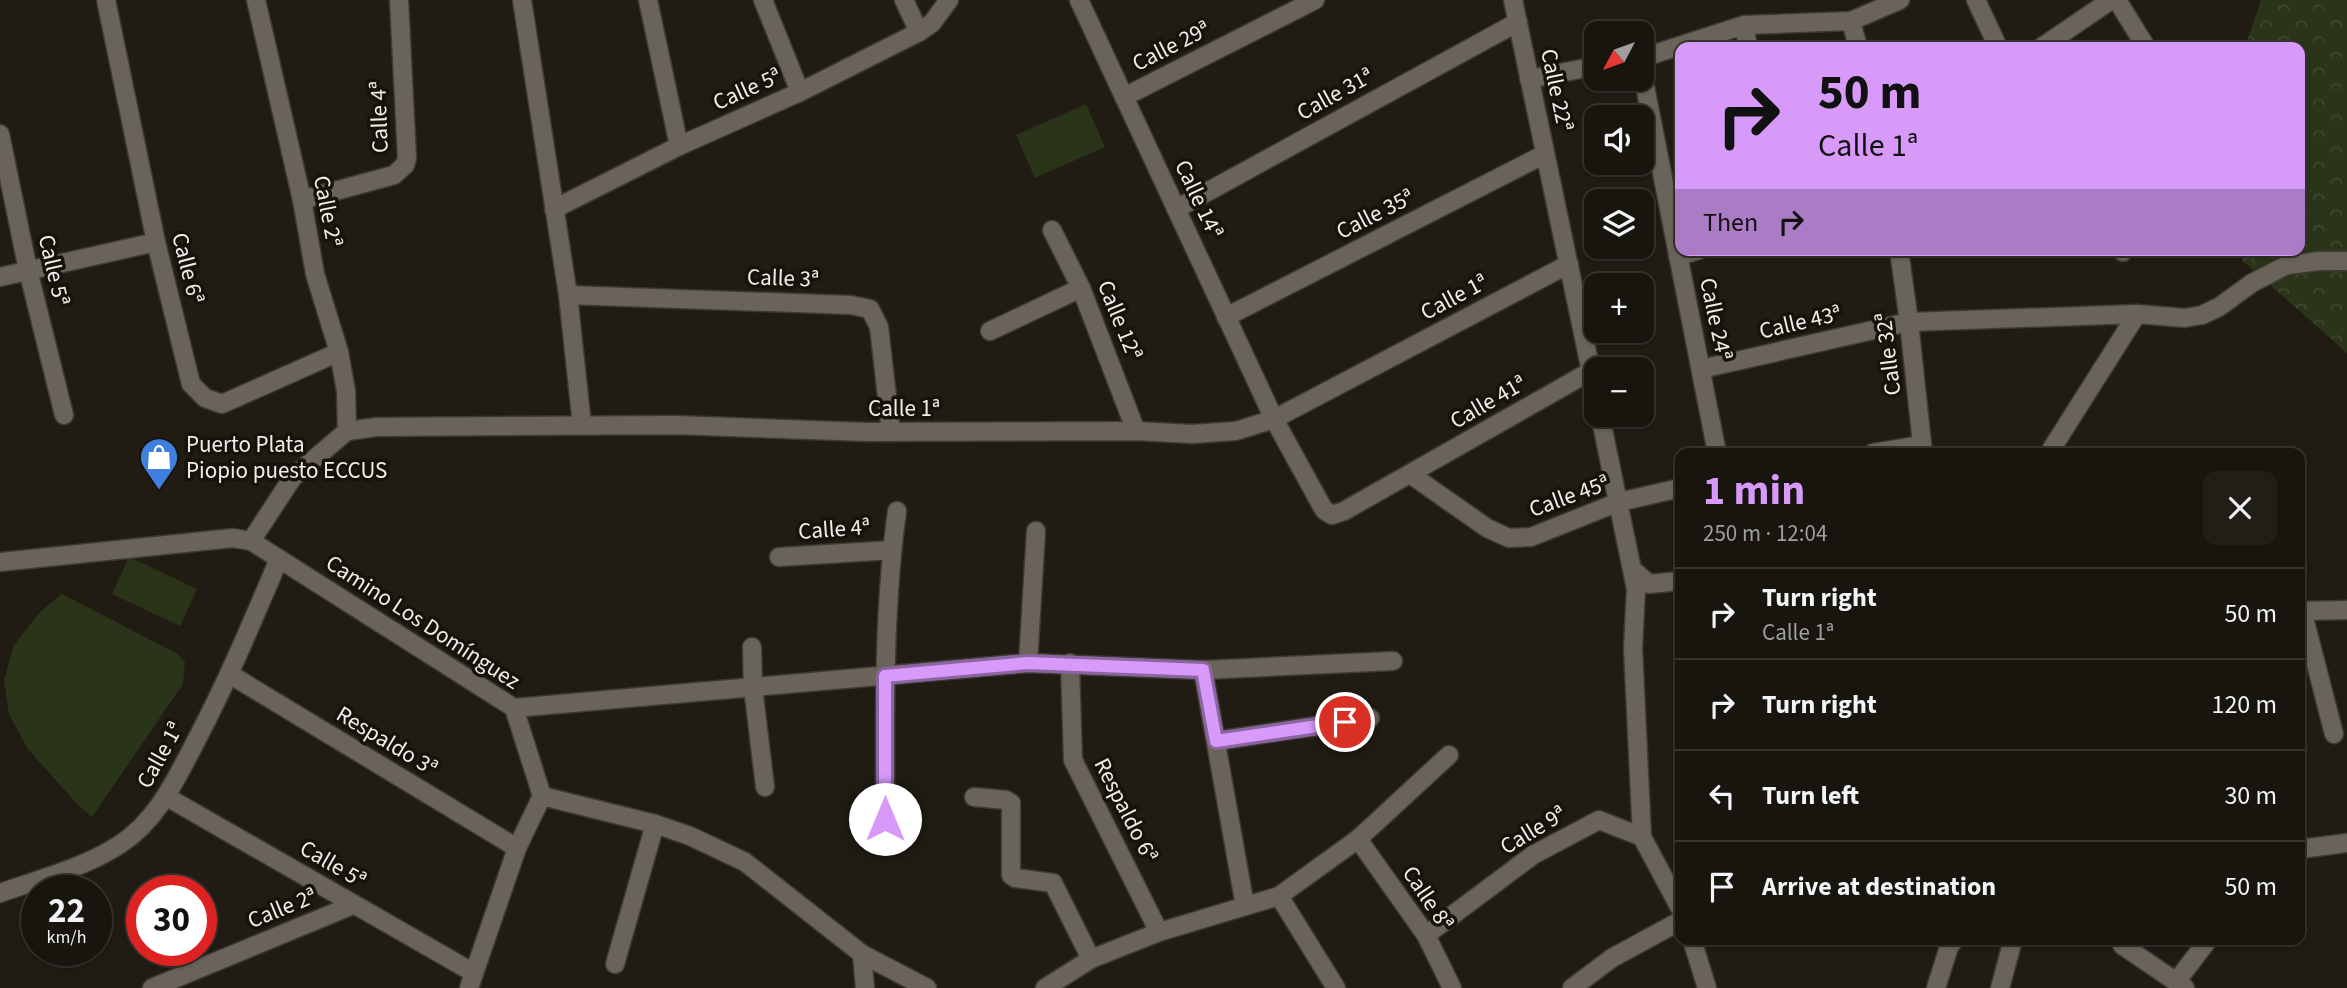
<!DOCTYPE html>
<html lang="en">
<head>
<meta charset="utf-8">
<style>
  :root { --surface:#18150f; --page:#211e18; --text:#f1f3f6; --muted:#9f9f9e; --line:#36342f; --accent:#d89af8 }
  body { margin:0; font-family:"Source Sans 3",sans-serif; background:var(--page); color:var(--text); height:100vh; display:flex; flex-direction:column; font-size:26px; white-space:nowrap }
  * { box-sizing:border-box; margin:0 }
  p { font-size:23px; color:var(--muted) }
  .icon { flex:none; width:38px; height:38px; fill:none; stroke:currentColor; stroke-width:2; stroke-linecap:round; stroke-linejoin:round }
  .map { position:relative; flex:1; overflow:hidden }
  .drawer { position:absolute; left:1675px; top:448px; width:630px; height:497px; display:flex; flex-direction:column; background:var(--surface); border-radius:14px; box-shadow:0 2px 5px #0004,0 0 0 2px var(--line) }
  .drawer>* { flex:none }
  .top-card { position:absolute; left:1675px; top:42px; width:630px; height:214px; border-radius:14px; box-shadow:0 2px 5px #0004,0 0 0 2px var(--line); background:#d89af8; color:#111; overflow:hidden }
  .needle { width:46px; rotate:229deg }
  .tools { position:absolute; left:1584px; top:21px; display:grid; gap:14px }
  .tools a { display:grid; place-items:center; width:70px; height:70px; border-radius:14px; background:var(--surface); box-shadow:0 2px 5px #0004,0 0 0 2px var(--line); font-size:35px }
  .speed { position:absolute; left:21px; top:875px; display:flex; gap:14px; font-size:35px; font-weight:700; text-align:center }
  .speed>* { display:grid; place-content:center; width:91px; height:91px; border-radius:50%; background:var(--surface); box-shadow:0 2px 5px #0004,0 0 0 2px var(--line); line-height:1 }
  .speed small { font-size:18px; font-weight:400 }
  .speed .limit { border:10px solid #d22; background:#fff; color:#111 }
  .pin { position:absolute; display:grid; place-items:center; width:60px; height:60px; color:#fff; margin:-30px; border:4px solid #fff; border-radius:50%; box-shadow:0 2px 7px #0007 }
  .me { position:absolute; width:77px; margin:-38px; rotate:0deg; stroke-linejoin:round; filter:drop-shadow(0 0 5px #0008) }
  .turn { display:flex; align-items:center; gap:24px; height:147px; padding:0 28px; font-size:32px }
  .turn .icon { width:91px; height:91px; stroke-width:2.5 }
  .turn b { display:block; font-size:49px; line-height:60px }
  .then { display:flex; align-items:center; height:66px; padding:0 28px; background:#0003; gap:14px; font-size:26px }
  .round { display:grid; place-items:center; flex:none; width:74px; height:74px; border-radius:14px; background:var(--page) }
  .summary { display:flex; align-items:center; justify-content:space-between; height:119px; padding:0 28px }
  h1 { font-size:42px; font-weight:700; line-height:52px; color:var(--accent) }
  ul { padding:0; list-style:none }
  li { display:flex; align-items:center; gap:21px; height:91px; padding:0 28px; border-top:2px solid var(--line) }
  li div { flex:1 }
  li b { display:block; font-size:26px }
  li em { font-style:normal }
  .map>svg:first-child { display:block }
  .green { fill:#293418 }
  .forest { fill:url(#forest-crowns) }
  .lines { fill:none; stroke-linecap:round; stroke-linejoin:round }
  .minor-casing { stroke:#3d3935; stroke-width:21 }
  .minor { stroke:#69635a; stroke-width:18 }
  .route-casing { stroke:#8c64a1; stroke-width:18 }
  .route { stroke:#d89af8; stroke-width:12 }
  .labels { text-anchor:middle; dominant-baseline:central; stroke-width:7; stroke-linejoin:round; paint-order:stroke }
  .street-label { font-size:23px; fill:#f1eee9; stroke:#17130c }
  .poi-label { font-size:23px; fill:#f1eee9; stroke:#17130c; text-anchor:start }
</style>
</head>
<body>
<div class="map">
<svg width="2347" height="988" viewBox="0 0 2347 988">
  <defs>
    <pattern id="forest-crowns" width="20" height="18" patternUnits="userSpaceOnUse" patternTransform="scale(1.75)"><rect width="20" height="18" fill="#293418"/><path d="M2 6a3 3 0 1 1 6 0M12 15a3 3 0 1 1 6 0" fill="none" stroke="#3e482e"/></pattern>
  </defs>
  <rect width="100%" height="100%" fill="#201c14"/>
  <g class="green">
    <polygon points="1086,104 1105,147 1035,178 1016,135"/>
    <polygon points="129,557 197,589 180,626 112,594"/>
    <polygon points="62,594 178,654 185,662 183,684 92,817 78,805 27,748 9,714 4,680 14,645 40,612"/>
  </g>
  <polygon class="forest" points="2261,0 2347,0 2347,353 2243,261 2239,250 2300,250 2300,47 2245,47"/>
  <g class="lines">
    <g class="minor-casing">
      <g id="minor">
        <polyline points="106,0 156,242 191,384 205,398 222,404 339,352"/>
        <polyline points="256,0 302,200 315,274 339,352 346,391 347,431"/>
        <polyline points="522,0 568,295 582,425"/>
        <polyline points="648,0 679,146"/>
        <polyline points="763,0 800,92"/>
        <polyline points="904,0 919,32"/>
        <polyline points="1079,0 1274,419 1324,510 1332,515 1344,511 1591,371"/>
        <polyline points="1513,0 1596,395"/>
        <polyline points="1976,0 1998,47"/>
        <polyline points="2117,0 2146,47"/>
        <polyline points="1851,21 1858,47"/>
        <polyline points="1744,25 1748,47"/>
        <polyline points="2042,47 2111,0"/>
        <polyline points="1642,58 1744,25 1851,21 1900,0"/>
        <polyline points="1642,71 1717,453"/>
        <polyline points="1529,79 1596,66"/>
        <polyline points="1124,97 1315,0"/>
        <polyline points="0,134 28,270 64,415"/>
        <polyline points="302,200 394,175 405,165 407,158 399,0"/>
        <polyline points="554,209 679,146 800,92 919,32 932,23 949,0"/>
        <polyline points="1176,209 1518,22"/>
        <polyline points="1052,230 1081,288 1136,431"/>
        <polyline points="1899,250 1909,322 1923,453"/>
        <polyline points="2122,250 2123,252"/>
        <polyline points="1678,256 1699,250"/>
        <polyline points="0,277 156,242"/>
        <polyline points="568,295 851,305 870,309 879,327 891,432"/>
        <polyline points="1226,317 1545,154"/>
        <polyline points="990,331 1081,288"/>
        <polyline points="1701,369 1909,322 2137,314 2185,318 2202,315 2219,307 2252,283 2287,265 2320,261 2347,261"/>
        <polyline points="1600,415 1636,589 1633,648 1642,837"/>
        <polyline points="1873,453 1922,445"/>
        <polyline points="2049,453 2137,314"/>
        <polyline points="1410,474 1487,528 1509,538 1531,537 1619,502 1680,488"/>
        <polyline points="251,541 293,477 347,431 377,427 675,425 867,432 1136,431 1192,434 1236,431 1274,419 1569,264"/>
        <polyline points="779,557 892,550"/>
        <polyline points="0,562 233,538 251,541 514,708 542,796"/>
        <polyline points="1633,570 1649,584 1680,581"/>
        <polyline points="2302,610 2334,734"/>
        <polyline points="2300,611 2347,610"/>
        <polyline points="752,647 753,687 765,787"/>
        <polyline points="1028,663 1036,531"/>
        <polyline points="1070,663 1073,760 1159,932"/>
        <polyline points="1203,670 1245,906"/>
        <polyline points="231,675 517,848"/>
        <polyline points="514,708 1028,663 1203,670 1393,661"/>
        <polyline points="1216,741 1370,718"/>
        <polyline points="542,796 655,824 690,836 745,862 862,954 927,988"/>
        <polyline points="167,797 474,973"/>
        <polyline points="974,797 1006,800 1011,803 1011,875 1015,878 1053,883 1091,959"/>
        <path d="M885,819C885,716 883,613 897,511"/>
        <polyline points="1358,839 1426,935 1452,988"/>
        <polyline points="2300,849 2347,843"/>
        <path d="M0,893C40,879 83,868 119,845C158,820 176,779 197,739C228,680 253,620 279,559"/>
        <polyline points="1279,896 1336,988"/>
        <polyline points="1426,935 1533,855 1599,820 1642,837 1680,908"/>
        <polyline points="1692,940 1707,988"/>
        <polyline points="2122,945 2185,988"/>
        <polyline points="862,954 865,988"/>
        <polyline points="615,964 655,824"/>
        <polyline points="2176,982 2208,940"/>
        <polyline points="152,988 353,905"/>
        <polyline points="469,988 517,848 542,796"/>
        <polyline points="1045,988 1091,959 1159,932 1279,896 1358,839 1449,755"/>
        <polyline points="1572,988 1612,958 1680,921"/>
        <polyline points="1936,988 1949,947 1954,940"/>
        <polyline points="2000,988 2013,940"/>
      </g>
    </g>
    <use href="#minor" class="minor"/>
  </g>
  <g class="lines">
    <g class="route-casing">
      <polyline id="route" points="885,819 885,676 1028,663 1203,670 1216,741 1345,722"/>
    </g>
    <use href="#route" class="route"/>
  </g>
  <defs>
    <g id="shop-pin" transform="scale(2.0125)"><path d="M0 17L-7.5 6A9.5 9.5 0 1 1 7.5 6Z" fill="#3f7fe0" stroke="#17130c"/><path d="M-5-2.5h2.3a2.7 3.5 0 0 1 5.4 0H5L5.5 6h-11ZM-1.5-2.5h3a1.5 2.3 0 0 0-3 0Z" fill="#fff"/></g>
  </defs>
  <g fill-rule="evenodd">
    <use href="#shop-pin" x="159" y="457"/>
  </g>
  <g class="labels">
    <g class="street-label">
      <text transform="translate(1171 46) rotate(-27)">Calle 29ª</text>
      <text transform="translate(747 89) rotate(-24)">Calle 5ª</text>
      <text transform="translate(1557 90) rotate(78)">Calle 22ª</text>
      <text transform="translate(1335 94) rotate(-29)">Calle 31ª</text>
      <text transform="translate(379 117) rotate(-92)">Calle 4ª</text>
      <text transform="translate(1199 199) rotate(65)">Calle 14ª</text>
      <text transform="translate(328 211) rotate(79)">Calle 2ª</text>
      <text transform="translate(1375 214) rotate(-27)">Calle 35ª</text>
      <text transform="translate(188 268) rotate(76)">Calle 6ª</text>
      <text transform="translate(54 270) rotate(77)">Calle 5ª</text>
      <text transform="translate(783 278) rotate(2)">Calle 3ª</text>
      <text transform="translate(1454 297) rotate(-28)">Calle 1ª</text>
      <text transform="translate(1716 319) rotate(78)">Calle 24ª</text>
      <text transform="translate(1120 320) rotate(68)">Calle 12ª</text>
      <text transform="translate(1800 322) rotate(-13)">Calle 43ª</text>
      <text transform="translate(1888 354) rotate(-97)">Calle 32ª</text>
      <text transform="translate(1488 402) rotate(-30)">Calle 41ª</text>
      <text x="904" y="408">Calle 1ª</text>
      <text transform="translate(1569 496) rotate(-20)">Calle 45ª</text>
      <text transform="translate(834 529) rotate(-4)">Calle 4ª</text>
      <text transform="translate(423 622) rotate(33)">Camino Los Domínguez</text>
      <text transform="translate(387 741) rotate(31)">Respaldo 3ª</text>
      <text transform="translate(160 755) rotate(-61)">Calle 1ª</text>
      <text transform="translate(1126 810) rotate(63)">Respaldo 6ª</text>
      <text transform="translate(1533 830) rotate(-31)">Calle 9ª</text>
      <text transform="translate(333 864) rotate(30)">Calle 5ª</text>
      <text transform="translate(1428 898) rotate(56)">Calle 8ª</text>
      <text transform="translate(282 908) rotate(-22)">Calle 2ª</text>
    </g>
    <g class="poi-label">
      <text x="186" y="444">Puerto Plata<tspan x="186" dy="26">Piopio puesto ECCUS</tspan></text>
    </g>
  </g>
</svg>
<div class="tools">
<a><svg class="needle" viewBox="-14 -14 28 28"><path d="M0-13l5 13h-10z" fill="#e53935"/><path d="M0 13l5-13h-10z" fill="#9f9f9e"/></svg></a>
<a><svg class="icon" aria-label="sound" viewBox="0 0 24 24"><path d="M4 9h4l5-4v14l-5-4H4zM17 9q2 3 0 6"/></svg></a>
<a><svg class="icon" aria-label="layers" viewBox="0 0 24 24"><path d="M12 4l9 5-9 5-9-5zM3 14l9 5 9-5"/></svg></a>
<a>+</a>
<a>−</a>
</div>
<div class="speed"><div>22<small>km/h</small></div><div class="limit">30</div></div>
<div class="pin" style="left:1345px;top:722px;background:#d93025"><svg class="icon" aria-label="arrive" viewBox="0 0 24 24"><path d="M6 21V4h12l-3 4 3 4H6"/></svg></div>
<svg class="me" style="left:885px;top:819px" viewBox="-20 -20 40 40"><circle r="19" fill="#fff"/><path d="M0-13L10 11 0 6-10 11z" fill="#d89af8"/></svg>
<div class="top-card">
<div class="turn"><svg class="icon" aria-label="right" viewBox="0 0 24 24"><path d="M7 20v-9h11M14 6l5 5-5 5"/></svg><div><b>50 m</b>Calle 1ª</div></div>
<div class="then">Then<svg class="icon" aria-label="right" viewBox="0 0 24 24"><path d="M7 20v-9h11M14 6l5 5-5 5"/></svg></div>
</div>
<section class="drawer">
<div class="summary"><div><h1>1 min</h1><p>250 m · 12:04</p></div><a class="round"><svg class="icon" aria-label="close" viewBox="0 0 24 24"><path d="M6 6l12 12M18 6L6 18"/></svg></a></div>
<ul>
<li><svg class="icon" aria-label="right" viewBox="0 0 24 24"><path d="M7 20v-9h11M14 6l5 5-5 5"/></svg><div><b>Turn right</b><p>Calle 1ª</p></div><em>50 m</em></li>
<li><svg class="icon" aria-label="right" viewBox="0 0 24 24"><path d="M7 20v-9h11M14 6l5 5-5 5"/></svg><div><b>Turn right</b></div><em>120 m</em></li>
<li><svg class="icon" aria-label="left" viewBox="0 0 24 24"><path d="M17 20v-9H6M10 6l-5 5 5 5"/></svg><div><b>Turn left</b></div><em>30 m</em></li>
<li><svg class="icon" aria-label="arrive" viewBox="0 0 24 24"><path d="M6 21V4h12l-3 4 3 4H6"/></svg><div><b>Arrive at destination</b></div><em>50 m</em></li>
</ul>
</section>
</div>
</body>
</html>
